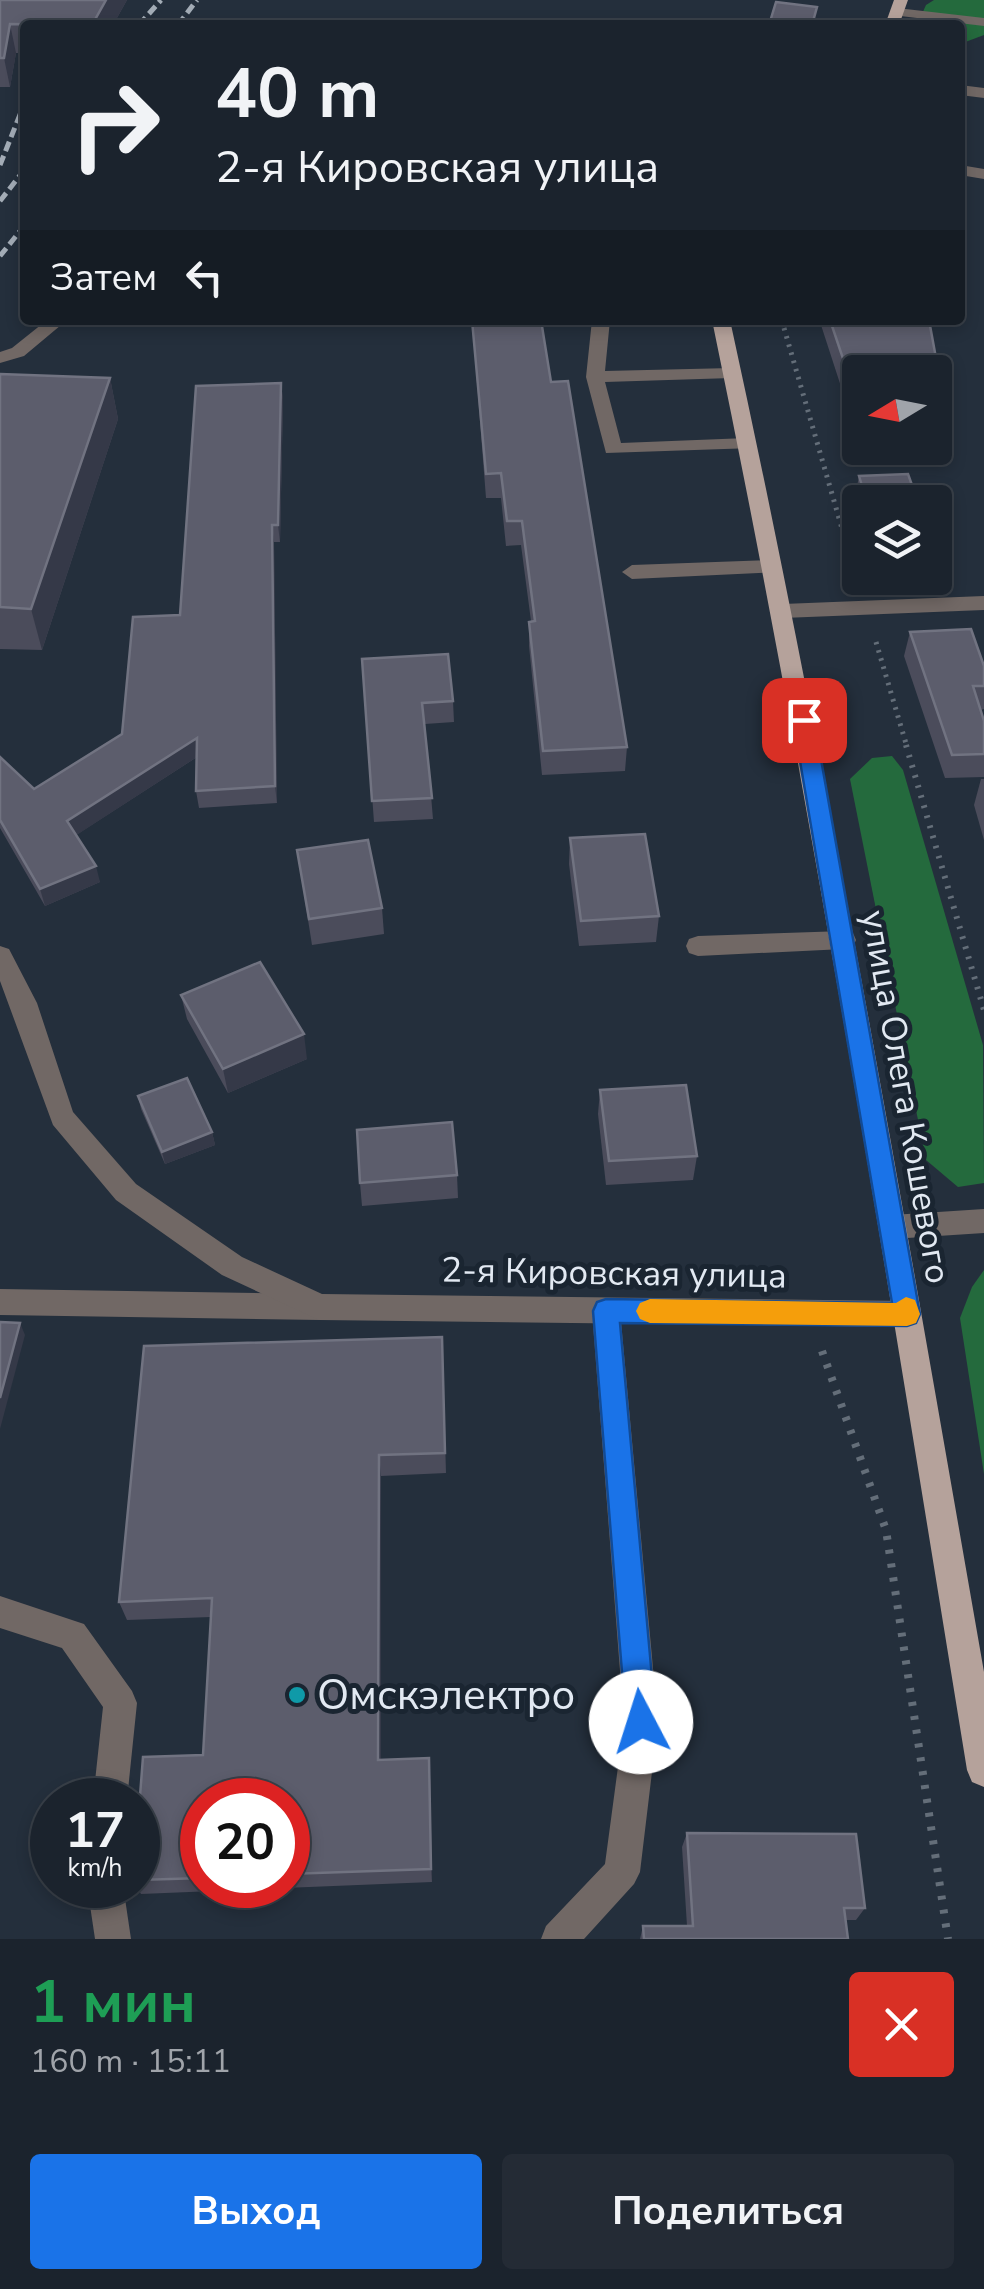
<!DOCTYPE html>
<html lang="ru">
<head>
<meta charset="utf-8">
<style>
  :root { --surface:#1b232d; --page:#242b35; --text:#f1f3f6; --muted:#a0a4aa; --line:#394049; --accent:#1a73e8 }
  body { margin:0; font-family:"Nunito Sans",sans-serif; background:var(--page); color:var(--text); height:100vh; display:flex; flex-direction:column; font-size:38px; white-space:nowrap }
  * { box-sizing:border-box; margin:0 }
  p { font-size:32px; color:var(--muted) }
  .icon { flex:none; width:55px; height:55px; fill:none; stroke:currentColor; stroke-width:2; stroke-linecap:round; stroke-linejoin:round }
  .map { position:relative; height:1939px; overflow:hidden }
  .drawer { display:flex; flex-direction:column; background:var(--surface); flex:1 }
  .drawer>* { flex:none }
  .top-card { position:absolute; left:20px; top:20px; width:945px; height:305px; border-radius:10px; box-shadow:0 5px 15px #0003,0 0 0 2px var(--line); background:#1b232d; color:var(--text); overflow:hidden }
  .needle { width:65px; rotate:260deg }
  .controls { position:absolute; left:842px; top:355px; display:grid; gap:20px }
  .controls a { display:grid; place-items:center; width:110px; height:110px; border-radius:10px; background:var(--surface); box-shadow:0 5px 15px #0003,0 0 0 2px var(--line); font-size:50px }
  .speed { position:absolute; left:30px; top:1778px; display:flex; gap:20px; font-size:50px; font-weight:700; text-align:center }
  .speed>* { display:grid; place-content:center; width:130px; height:130px; border-radius:50%; background:var(--surface); box-shadow:0 5px 15px #0003,0 0 0 2px var(--line); line-height:1 }
  .speed small { font-size:25px; font-weight:400 }
  .speed .limit { border:15px solid #d22; background:#fff; color:#111 }
  .pin { position:absolute; display:grid; place-items:center; width:85px; height:85px; color:#fff; margin:-42px; border-radius:20px; box-shadow:0 5px 15px #0006 }
  .me { position:absolute; width:110px; margin:-55px; rotate:355deg; stroke-linejoin:round; filter:drop-shadow(0 0 8px #0008) }
  .turn { display:flex; align-items:center; gap:35px; height:210px; padding:0 30px; font-size:45px }
  .turn .icon { width:130px; height:130px; stroke-width:2.5 }
  .turn b { display:block; font-size:70px; line-height:85px }
  .then { display:flex; align-items:center; height:95px; padding:0 30px; background:#0003; gap:20px; font-size:38px }
  .round { display:grid; place-items:center; flex:none; width:105px; height:105px; border-radius:10px; background:var(--page) }
  .summary { display:flex; align-items:center; justify-content:space-between; height:170px; padding:0 30px }
  h1 { font-size:60px; font-weight:700; line-height:75px; color:#1e9e55 }
  .action { display:flex; gap:20px; margin-top:auto; padding:20px 30px }
  .action a { flex:1; height:115px; border-radius:10px; background:var(--accent); color:#fff; font-size:40px; font-weight:700; line-height:115px; text-align:center }
  .action a+a { background:var(--page); color:var(--text) }
  .map>svg:first-child { display:block }
  .forest { fill:#246a3d }
  .lines { fill:none; stroke-linecap:round; stroke-linejoin:round }
  .path-far3 { stroke:#646e79; stroke-width:4; stroke-dasharray:1 5; stroke-linecap:butt }
  .path-far2 { stroke:#646e79; stroke-width:5; stroke-dasharray:2.5 6; stroke-linecap:butt }
  .path-far1 { stroke:#646e79; stroke-width:6; stroke-dasharray:2.5 8; stroke-linecap:butt }
  .path { stroke:#646e79; stroke-width:8; stroke-dasharray:4 10; stroke-linecap:butt }
  .lane { fill:#716865; fill-rule:evenodd }
  .street { fill:#716865; fill-rule:evenodd }
  .primary { fill:#b5a29b; fill-rule:evenodd }
  .rail { stroke:#a3acb6; stroke-width:5; stroke-dasharray:10 5; stroke-linecap:butt }
  .wall { fill:#4b4c5b; fill-rule:evenodd }
  .shaded-wall { fill:#353948 }
  .building { fill:#5c5d6c; stroke:#717381; stroke-width:2.5 }
  .route { fill:#1a73e8; stroke:#114b97; stroke-width:2.5 }
  .slow { fill:#f59e0b }
  .culture-dot { fill:#0f9aa8; stroke:#1a2531; stroke-width:4 }
  .labels { text-anchor:middle; dominant-baseline:central; stroke-width:10; stroke-linejoin:round; paint-order:stroke }
  .street-label { font-size:35px; fill:#e2e9f2; stroke:#1a2531 }
  .near-poi-label { font-size:42px; fill:#e2e9f2; stroke:#1a2531; text-anchor:start }
</style>
</head>
<body>
<div class="map">
<svg width="984" height="1939" viewBox="0 0 984 1939">
  <rect width="100%" height="100%" fill="#242f3c"/>
  <g class="forest">
    <polygon points="934,0 984,0 984,35 960,44 960,25 917,25 926,5"/>
    <polygon points="892,756 903,770 983,1045 984,1183 958,1187 926,1160 850,779 872,758"/>
    <polygon points="984,1270 984,1474 960,1318 972,1287"/>
  </g>
  <g class="lines">
    <polyline class="path-far3" points="782,320 785,331"/>
    <g class="path-far2">
      <polyline points="784,328 856,577"/>
      <polyline points="876,642 907,747"/>
    </g>
    <polyline class="path-far1" points="906,745 984,1010"/>
    <polyline class="path" points="822,1351 886,1530 948,1939"/>
    <g class="lane">
      <polygon points="897,8 984,18 984,26 892,15 892,9"/>
      <polygon points="960,85 984,88 984,98 960,95"/>
      <polygon points="592,320 610,320 605,371 732,368 741,373 732,378 605,382 621,443 747,438 754,440 754,448 606,453 586,377"/>
      <polygon points="774,560 781,562 781,572 632,579 622,572 632,565"/>
      <polygon points="844,931 853,933 856,940 853,947 844,949 698,956 689,953 686,946 689,939 698,936"/>
      <polygon points="0,1289 320,1294 330,1298 334,1307 330,1316 320,1320 0,1315"/>
      <polygon points="606,1298 616,1302 620,1311 658,1722 640,1872 634,1884 584,1939 541,1939 546,1926 605,1864 624,1722 592,1311 596,1302"/>
      <polygon points="0,1596 84,1624 132,1691 137,1703 127,1800 93,1800 103,1707 62,1648 0,1628"/>
      <polygon points="87,1885 123,1885 131,1939 95,1939"/>
    </g>
    <g class="street">
      <polygon points="960,165 984,169 984,179 960,175"/>
      <polygon points="47,320 67,320 24,356 0,363 0,352 12,348"/>
      <polygon points="984,596 984,610 783,618 773,611 783,604"/>
      <polygon points="0,946 9,949 37,1003 73,1112 136,1184 242,1257 322,1294 907,1301 917,1305 921,1314 917,1323 907,1327 320,1320 310,1316 222,1275 116,1200 53,1125 0,981"/>
      <polygon points="984,1209 984,1233 892,1239 882,1236 878,1227 882,1218 892,1215"/>
    </g>
    <g class="primary">
      <polygon points="894,0 908,0 899,25 885,25"/>
      <path d="M712,320H730C828,768 905,1220 984,1672V1787L972,1782L967,1770C888,1285 812,801 712,320Z"/>
    </g>
    <g class="rail">
      <polyline points="139,25 161,0"/>
      <polyline points="178,25 197,0"/>
      <polyline points="0,165 25,102"/>
      <polyline points="0,201 25,169"/>
      <polyline points="0,256 25,225"/>
    </g>
  </g>
  <g class="wall">
    <polygon points="0,0 127,0 113,25 25,25 25,53 16,53 10,87 0,87"/>
    <polygon points="472,320 551,382 627,747 625,771 542,775 529,646 529,622 531,621 521,545 506,546 501,498 486,498"/>
    <polygon points="797,320 929,320 938,369 935,381 935,414 935,372 860,372 860,439 858,439 821,325 799,326"/>
    <polygon points="0,374 110,378 118,419 42,650 0,649"/>
    <polygon points="281,383 283,400 280,542 274,542 277,803 199,808 196,791 197,757 76,835 100,882 45,906 0,828 0,757 34,789 122,734 180,615"/>
    <polygon points="935,414 947,414 942,436 935,437"/>
    <polygon points="859,476 918,502 860,502 860,523 854,502"/>
    <polygon points="910,632 984,666 984,709 980,710 984,721 984,777 945,778 904,656"/>
    <polygon points="362,659 453,701 454,722 425,724 433,819 374,822"/>
    <polygon points="981,779 984,779 984,840 974,805"/>
    <polygon points="570,838 659,916 656,942 579,946 569,864"/>
    <polygon points="297,850 382,908 384,934 312,945"/>
    <polygon points="181,995 307,1059 228,1093 187,1019"/>
    <polygon points="600,1090 697,1156 693,1180 606,1185 598,1114"/>
    <polygon points="138,1096 212,1132 215,1145 165,1164 141,1109"/>
    <polygon points="457,1175 458,1198 362,1206 360,1183"/>
    <path d="M442,1337L446,1473L381,1476V1760L430,1774L432,1882L141,1894L136,1885H138V1822L203,1755L211,1617L127,1620L119,1602ZM202,1800H288V1885H202Z"/>
    <polygon points="687,1833 865,1908 856,1920 846,1920 848,1939 640,1939 643,1926 687,1926 682,1847"/>
  </g>
  <g class="shaded-wall">
    <polygon points="106,0 127,0 113,25 92,25"/>
    <polygon points="10,24 16,53 10,87 4,58"/>
    <polygon points="110,378 118,419 42,650 31,609"/>
    <polygon points="281,383 283,400 280,542 278,525"/>
    <polygon points="272,525 274,542 277,803 275,786"/>
    <polygon points="197,738 200,755 72,838 67,821"/>
    <polygon points="96,866 100,882 45,906 40,889"/>
    <polygon points="304,1034 307,1059 228,1093 223,1069"/>
    <polygon points="212,1132 215,1145 165,1164 162,1152"/>
    <polygon points="20,1323 25,1335 0,1429 0,1398"/>
    <polygon points="379,1455 381,1476 381,1775 378,1760"/>
    <polygon points="429,1758 430,1774 432,1882 431,1869"/>
  </g>
  <g class="building">
    <polygon points="0,0 106,0 92,25 10,24 4,58 0,58"/>
    <polygon points="776,2 817,7 812,25 769,25"/>
    <polygon points="472,320 541,320 551,382 568,381 627,747 543,751 529,622 535,621 522,521 507,521 501,473 486,474"/>
    <polygon points="830,320 929,320 938,369 931,369 932,372 860,372 860,409"/>
    <polygon points="0,374 110,378 31,609 0,607"/>
    <polygon points="935,380 947,414 935,414"/>
    <polygon points="281,383 278,525 272,525 275,786 196,791 197,738 67,821 96,866 40,889 0,820 0,757 34,789 122,734 133,617 180,615 196,386"/>
    <polygon points="908,474 918,502 867,502 859,476"/>
    <polygon points="971,629 984,666 984,686 973,686 984,721 984,754 952,755 910,632"/>
    <polygon points="448,654 453,701 422,703 432,798 372,801 362,659"/>
    <polygon points="645,834 659,916 581,921 570,838"/>
    <polygon points="368,840 382,908 309,919 297,850"/>
    <polygon points="260,962 304,1034 223,1069 181,995"/>
    <polygon points="187,1078 212,1132 162,1152 138,1096"/>
    <polygon points="686,1085 697,1156 609,1161 600,1090"/>
    <polygon points="452,1122 457,1175 360,1183 357,1130"/>
    <polygon points="0,1322 20,1323 0,1398"/>
    <polygon points="442,1337 445,1453 379,1455 378,1760 429,1758 431,1869 288,1874 288,1800 202,1800 202,1878 138,1880 138,1822 143,1757 203,1755 212,1598 119,1602 144,1346"/>
    <polygon points="687,1833 856,1834 865,1908 844,1908 848,1939 644,1939 643,1926 693,1926"/>
  </g>
  <polygon class="route" points="804,714 814,720 920,1314 916,1323 907,1326 620,1323 656,1722 652,1733 641,1737 630,1733 626,1722 593,1311 597,1302 606,1299 892,1303 793,720"/>
  <polygon class="slow" points="906,1297 915,1300 920,1314 916,1323 907,1326 650,1323 640,1319 636,1311 640,1303 650,1299 896,1303"/>
  <circle class="culture-dot" cx="297" cy="1695" r="10"/>
  <g class="labels">
    <g class="street-label">
      <text transform="translate(906 1097) rotate(80)">улица Олега Кошевого</text>
      <text transform="translate(614 1273) rotate(1)">2-я Кировская улица</text>
    </g>
    <g class="near-poi-label">
      <text x="317" y="1695">Омскэлектро</text>
    </g>
  </g>
</svg>
<div class="controls">
<a><svg class="needle" viewBox="-14 -14 28 28"><path d="M0-13l5 13h-10z" fill="#e53935"/><path d="M0 13l5-13h-10z" fill="#a0a4aa"/></svg></a>
<a><svg class="icon" aria-label="layers" viewBox="0 0 24 24"><path d="M12 4l9 5-9 5-9-5zM3 14l9 5 9-5"/></svg></a>
</div>
<div class="speed"><div>17<small>km/h</small></div><div class="limit">20</div></div>
<div class="pin" style="left:804px;top:720px;background:#d93025"><svg class="icon" aria-label="arrive" viewBox="0 0 24 24"><path d="M6 21V4h12l-3 4 3 4H6"/></svg></div>
<svg class="me" style="left:641px;top:1722px" viewBox="-20 -20 40 40"><circle r="19" fill="#fff"/><path d="M0-13L10 11 0 6-10 11z" fill="#1a73e8"/></svg>
<div class="top-card">
<div class="turn"><svg class="icon" aria-label="right" viewBox="0 0 24 24"><path d="M7 20v-9h11M14 6l5 5-5 5"/></svg><div><b>40 m</b>2-я Кировская улица</div></div>
<div class="then">Затем<svg class="icon" aria-label="left" viewBox="0 0 24 24"><path d="M17 20v-9H6M10 6l-5 5 5 5"/></svg></div>
</div>
</div>
<section class="drawer">
<div class="summary"><div><h1>1 мин</h1><p>160 m · 15:11</p></div><a class="round" style="background:#d93025;color:#fff"><svg class="icon" aria-label="close" viewBox="0 0 24 24"><path d="M6 6l12 12M18 6L6 18"/></svg></a></div>
<div class="action"><a>Выход</a><a>Поделиться</a></div>
</section>
</body>
</html>
